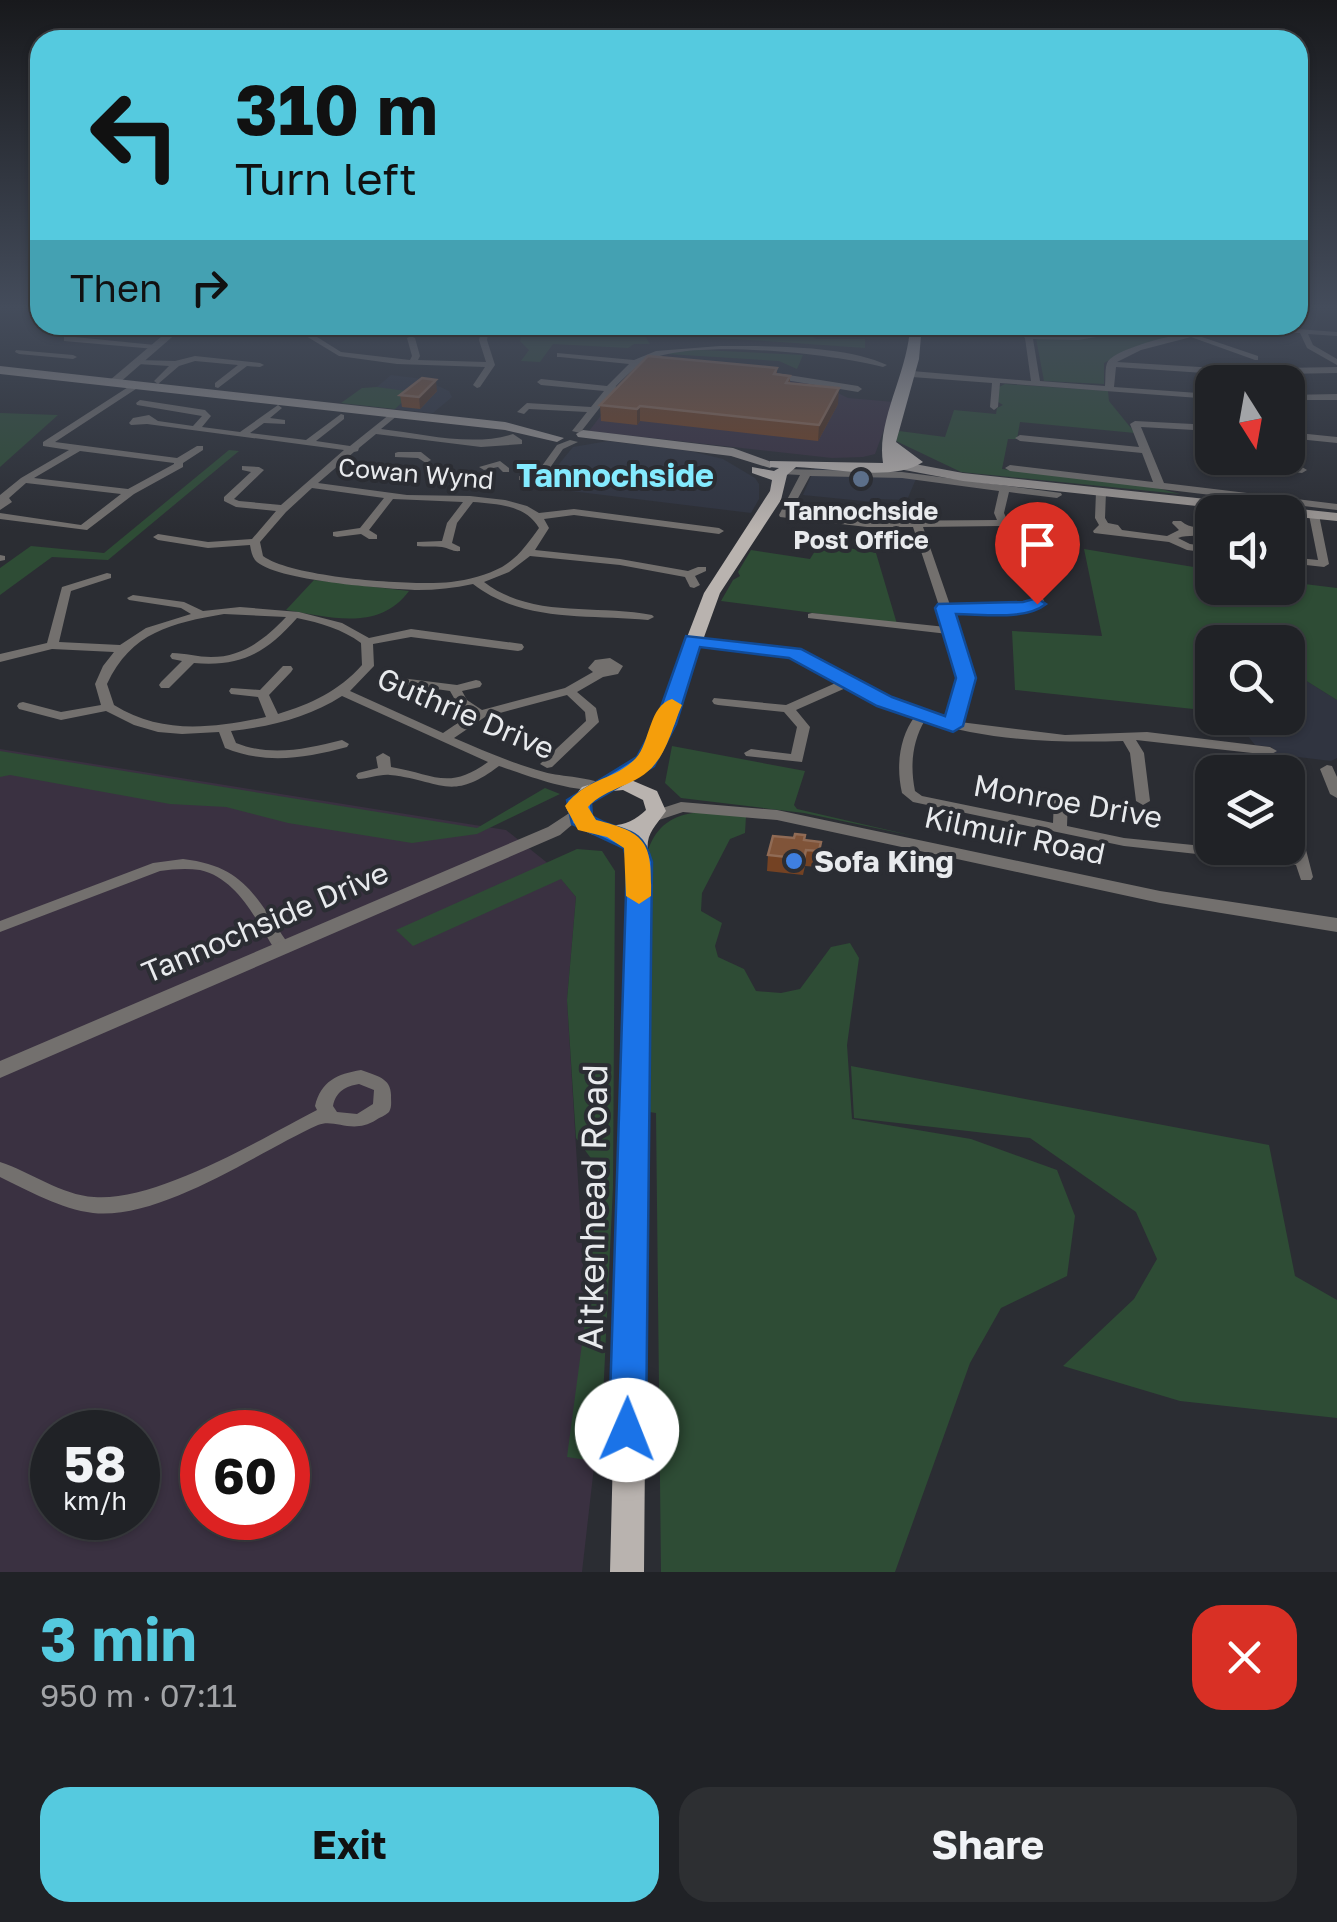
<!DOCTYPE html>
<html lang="en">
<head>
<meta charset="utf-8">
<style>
  :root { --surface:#202226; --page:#2d2f32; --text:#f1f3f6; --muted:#a2a4a7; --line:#3d3f43; --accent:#55cadf }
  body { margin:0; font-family:"Golos Text",sans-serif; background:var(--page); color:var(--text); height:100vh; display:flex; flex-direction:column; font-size:38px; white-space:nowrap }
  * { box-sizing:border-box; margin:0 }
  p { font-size:32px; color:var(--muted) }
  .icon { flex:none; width:55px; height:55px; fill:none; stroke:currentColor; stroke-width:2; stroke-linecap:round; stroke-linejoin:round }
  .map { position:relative; height:1572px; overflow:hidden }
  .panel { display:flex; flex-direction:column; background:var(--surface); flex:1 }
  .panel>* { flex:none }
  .hud { position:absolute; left:30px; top:30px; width:1278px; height:305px; border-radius:30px; box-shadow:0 2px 8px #0004,0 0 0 2px var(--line); background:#55cadf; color:#111; overflow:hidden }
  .needle { width:65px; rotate:169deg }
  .buttons { position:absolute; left:1195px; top:365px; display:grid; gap:20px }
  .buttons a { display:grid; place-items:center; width:110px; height:110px; border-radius:20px; background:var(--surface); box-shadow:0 2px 8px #0004,0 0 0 2px var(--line); font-size:50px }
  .speed { position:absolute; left:30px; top:1410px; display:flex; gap:20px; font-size:50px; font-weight:700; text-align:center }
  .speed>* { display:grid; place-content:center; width:130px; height:130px; border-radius:50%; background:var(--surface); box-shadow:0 2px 8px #0004,0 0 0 2px var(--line); line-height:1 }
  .speed small { font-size:25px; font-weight:400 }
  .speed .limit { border:15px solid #d22; background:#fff; color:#111 }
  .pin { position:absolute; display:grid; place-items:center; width:85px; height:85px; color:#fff; margin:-102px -42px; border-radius:50% 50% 50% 0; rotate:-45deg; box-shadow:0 0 10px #0007 }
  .pin .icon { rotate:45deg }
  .me { position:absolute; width:110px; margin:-55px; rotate:1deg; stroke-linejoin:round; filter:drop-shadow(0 0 8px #0008) }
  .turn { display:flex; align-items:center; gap:35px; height:210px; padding:0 40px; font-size:45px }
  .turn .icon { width:130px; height:130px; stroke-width:2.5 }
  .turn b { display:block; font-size:70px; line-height:85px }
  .then { display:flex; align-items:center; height:95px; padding:0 40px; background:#0003; gap:20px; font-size:38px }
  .round { display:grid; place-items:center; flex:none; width:105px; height:105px; border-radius:30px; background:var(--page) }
  .headline { display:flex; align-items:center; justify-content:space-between; height:170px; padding:0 40px }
  h1 { font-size:60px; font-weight:700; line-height:75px; color:var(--accent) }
  .primary-button { display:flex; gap:20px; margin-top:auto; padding:20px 40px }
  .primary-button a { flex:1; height:115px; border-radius:30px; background:var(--accent); color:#111; font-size:40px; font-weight:700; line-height:115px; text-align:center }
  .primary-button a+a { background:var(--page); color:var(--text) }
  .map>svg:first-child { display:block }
  .built { fill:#303440 }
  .industrial { fill:#3a3141; fill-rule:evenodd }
  .green { fill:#2e4c35 }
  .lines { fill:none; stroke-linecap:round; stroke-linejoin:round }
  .minor { fill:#73706e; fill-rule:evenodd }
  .tertiary { fill:#73706e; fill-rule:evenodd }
  .secondary { fill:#9b9693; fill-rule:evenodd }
  .primary { fill:#b9b3af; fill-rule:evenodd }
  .wall { fill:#744223 }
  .shaded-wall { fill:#513220 }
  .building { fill:#805439; stroke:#906b55; stroke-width:2.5 }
  .route { fill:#1a73e8; stroke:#114b97; stroke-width:2.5 }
  .slow { fill:#f59e0b }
  .service-dot { fill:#5c6f8a; stroke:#2b2d33; stroke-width:4 }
  .shop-dot { fill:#3f7fe0; stroke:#2b2d33; stroke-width:4 }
  .labels { text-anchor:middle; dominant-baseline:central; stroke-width:8; stroke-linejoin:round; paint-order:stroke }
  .far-street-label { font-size:25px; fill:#e8eaed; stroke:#2b2d33 }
  .far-poi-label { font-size:25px; font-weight:bold; fill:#e8eaed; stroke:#2b2d33 }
  .street-label { font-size:30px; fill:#e8eaed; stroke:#2b2d33 }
  .poi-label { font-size:30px; font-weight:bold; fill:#e8eaed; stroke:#2b2d33; text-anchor:start }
  .far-district-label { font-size:32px; font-weight:bold; fill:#84ebff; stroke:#2b2d33 }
  .near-street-label { font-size:35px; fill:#e8eaed; stroke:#2b2d33 }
</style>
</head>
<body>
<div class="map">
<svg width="1337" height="1572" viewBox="0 0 1337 1572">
  <rect width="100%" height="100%" fill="#2b2d33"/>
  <g class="built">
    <polygon points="391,375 423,379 449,391 452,397 433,413 395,409 412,393 377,387"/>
    <polygon points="608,441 690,451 723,459 755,478 759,484 759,499 751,513 546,488 555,477 550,475 573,447"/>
    <polygon points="816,465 918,474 907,500 875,499 873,502 803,495"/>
    <polygon points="1204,629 1293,638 1301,652 1305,680 1337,700 1337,758 1331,761 1274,754 1272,747 1255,745 1247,735 1219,732 1216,718 1288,718 1288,642 1212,642 1212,690"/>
  </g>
  <g class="industrial">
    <polygon points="640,365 820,384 848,398 894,402 875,454 863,457 832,458 589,431"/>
    <path d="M0,749L506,830L550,865L576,897L567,1000L595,1458L582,1572H0ZM52,1432H138V1518H52ZM202,1432H288V1518H202Z"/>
  </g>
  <g class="green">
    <polygon points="557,325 794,325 816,339 865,339 865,348 663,334 645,336 650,344 634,344 628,348 553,344 540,362 521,361 529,350 520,341 522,334"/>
    <polygon points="1116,325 1234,325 1235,326 1129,349 1104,363 1104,384 1044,381 1036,338 1111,335"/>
    <polygon points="681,349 803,355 797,369 779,361 667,354"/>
    <polygon points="1005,384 1108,391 1109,401 1135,433 1020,422 1017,439 1008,439 1002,469 1145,485 1180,494 961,472 896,441 899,431 945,437 954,410 996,414 997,408 1003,405 998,402 999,387"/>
    <polygon points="377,387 413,392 395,409 341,403 362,388"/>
    <polygon points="0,413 58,415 0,467"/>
    <polygon points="229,450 239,451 108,560 52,557 0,595 0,568 31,546 104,553"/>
    <polygon points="820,543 876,553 897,624 721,601 733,580 740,576 738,572 751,550 810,559"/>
    <polygon points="1084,549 1212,570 1212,588 1288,588 1288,582 1337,588 1337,700 1305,680 1301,652 1293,638 1287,638 1287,642 1212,642 1212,673 1204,629 1212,711 1015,690 1012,631 1102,636"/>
    <path d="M314,580L409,591C379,632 330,617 286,610Z"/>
    <polygon points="672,746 805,771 794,805 797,809 914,836 804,813 681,798 665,783"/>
    <polygon points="0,751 477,828 545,788 560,794 477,834 412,843 288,823 226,807 170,804 10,775 0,777"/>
    <path d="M700,812L746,816L745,833L730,839L702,893L701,911L722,923L715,946L718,957L744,969L756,991L781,993L800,989L831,947L850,943L859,958L847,1045L852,1119L971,1139L1057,1170L1075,1216L1067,1276L1001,1308L970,1363L895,1572H661L656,1113L643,1111L648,850C657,826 671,815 700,812Z"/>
    <polygon points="577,849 602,851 615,871 613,1187 600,1462 567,1457 591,1276 598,1168 576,1138 567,1000 576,897 561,879 413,946 396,930"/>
    <polygon points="851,1066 1269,1145 1295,1276 1337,1300 1337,1418 1180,1401 1063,1366 1134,1299 1157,1259 1136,1212 1030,1138 854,1118"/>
  </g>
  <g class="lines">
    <g class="minor">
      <polygon points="85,325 94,325 75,337 155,345 159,347 155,349 64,341 64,337"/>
      <polygon points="289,325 298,325 341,352 410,360 412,356 407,338 411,336 415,338 420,356 418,360 486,362 479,340 482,325 490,325 487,340 495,365 480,387 477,388 473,385 485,367 397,364 339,356 296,330 267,334 186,331 182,329 186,327 267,330 290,326"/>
      <polygon points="849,325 857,325 852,335 849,335 845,333"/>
      <polygon points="872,325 907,325 920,328 916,330 876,327"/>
      <path d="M1010,325C1025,325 1021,331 1032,335C1046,339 1090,334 1106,331L1109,325H1117L1112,335H1109L1078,340L1033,339L1040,381L1105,386C1106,377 1104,363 1110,359C1119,351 1135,347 1145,343C1208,324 1273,326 1337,332V336L1308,334L1313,345L1337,359V365L1307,348L1300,333L1252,332L1199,336L1258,356V360H1255L1191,337L1141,350L1117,362L1233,369L1337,367V373L1233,375L1116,367L1114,387L1212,394V399L1000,383L998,407L994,410L990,407L992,383L912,377L908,374L912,371L1031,381L1025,338Z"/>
      <polygon points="917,332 976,333 980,335 976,337 914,336 914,332"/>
      <path d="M720,346C767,346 845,345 887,365L883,367C833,354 688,337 644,362C636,366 625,377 616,386L615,391L612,392L580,433L572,431L587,412L529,409L524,414L517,412L527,403L591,407L604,391L541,385L537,382L541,379L607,386L629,364L560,357H557V353L634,360L656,351Z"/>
      <polygon points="16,350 73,355 77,357 73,359 19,354 15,352"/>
      <polygon points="195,356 260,363 264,365 260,367 247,366 218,388 215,387 215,383 238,365 195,361 179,366 158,384 154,381 169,366 138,364 134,362 138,360 175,361"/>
      <polygon points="776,373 858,386 862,389 858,392 773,378 772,376"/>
      <path d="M136,382L139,383V387L55,442L177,458L197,446H203V450L183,463V467L134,494L87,530L0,519V513L81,525L121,494L26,483L9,498L12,502L0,510V495L21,478L69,450L43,446V442ZM80,451L174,463V464L128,489L34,478Z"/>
      <polygon points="1337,394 1337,400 1288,400 1288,395"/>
      <path d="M140,400L205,410L211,416L202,427L240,432L278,405L282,408L270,418L285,420V424L264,423L250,433L306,440L341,414L344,415V419L316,441L350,446L395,410L399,413L398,415L381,429C424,434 472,447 513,434L522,440V444L481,447L376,434L359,448L358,451L354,452L318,483L407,495L470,496L505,500L527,506L539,513L574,509L719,528L724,531L719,534L574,515L544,519L549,528L535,550L620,559L688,571L698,567H706V571L695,576L700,585L694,588L690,587L685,577L620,565L530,556L509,572L484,582C532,619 596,604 652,615L654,617L648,620C589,614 523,623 473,584C454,588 436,590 418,590C388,589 273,581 255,560C252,556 251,551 250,545L208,548L158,540L153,537L158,534L208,542L252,539L276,511L236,507L224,501V497L251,472L242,470V466L259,467L264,470L234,499L239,501L281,505L344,450L147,424L131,425L129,423L133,418L149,415L158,421L193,426L202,416L137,405L136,403ZM312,488L384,498L360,528L333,532V536L337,537L361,534L369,539H377V535L369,530L393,499L463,502L447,523L442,541L417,542V546C425,547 434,546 442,547C449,548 453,552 460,551V547L452,543L457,523L473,502C497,504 526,505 539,528C528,543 519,557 502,567C487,575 468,580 451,582C413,586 293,578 263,556L260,542L286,512Z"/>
      <polygon points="1135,421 1212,425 1212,431 1141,427 1164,483 1337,504 1337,510 1010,471 1005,468 1010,465 1153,482 1142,453 1020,441 1015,438 1020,435 1139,447 1130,424"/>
      <polygon points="1288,432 1337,437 1337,443 1288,438"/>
      <polygon points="570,440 578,442 563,449 543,478 555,480 555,484 519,480 519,476 534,477 557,445"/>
      <polygon points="398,452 421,452 431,460 426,463 418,458 395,457 395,453"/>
      <polygon points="1228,458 1302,467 1307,470 1302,473 1225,463 1223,461"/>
      <polygon points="500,461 509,468 509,472 503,472 498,467 484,470 479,467"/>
      <path d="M785,469L902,472L1061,493L1062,495L1057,498L1009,492L1004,513L1044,601L1042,603L1025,611H952L971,667L972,678L960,722L1065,735L1147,732L1270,747L1277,751L1270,755L1136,740L1144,753L1150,801L1143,805L1136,801L1130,753L1123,741C1060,743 985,741 925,720C912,742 910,766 915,791L922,796L1053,823L1054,798L1061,794L1068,798L1067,826L1124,838L1293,855L1291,846L1298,841L1305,846L1313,877L1311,880H1301L1296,865L1124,846L913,802L902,793C896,767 899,738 915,716L880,704L848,687L796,710L810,727L802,762L746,756L744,753L751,749L791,754L797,727L784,712L718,705L714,704L712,701L714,698L786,705L838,682L791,656L693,644L689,643L687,640L689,637L798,650L888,698L948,719L960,678L959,667L948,634L808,618V614L812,613L946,627L913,527H867L780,517L779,515L800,475L782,474L780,472ZM810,476L902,478L999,491L994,513L997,520L867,521L790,513ZM1000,526L1032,600L1023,605H950L923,527Z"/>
      <path d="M1101,489L1106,492L1105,518L1108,523L1118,525L1122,530L1167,536L1179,530L1172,523L1173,521H1181C1191,530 1200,525 1208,532C1201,538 1188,534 1178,538L1190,544L1212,547V553L1187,550L1169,542L1094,533L1093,531L1099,525L1095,518L1096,492Z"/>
      <polygon points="1314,512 1319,515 1329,564 1324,567 1288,563 1288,557 1318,560 1309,515"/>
      <polygon points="0,555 5,556 5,560 0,561"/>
      <path d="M107,573L111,574V578L71,591L59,642L120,645L146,628L191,614L181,608L129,600L127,598L133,595L184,602L203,611L240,607L299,612L342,623L369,638L411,629L522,644L524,647L522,650L518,651L411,637L373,644L374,666L350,691L443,733L471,714L458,705L450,691L401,684L399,681L401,678L457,685L476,680L480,681L482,684L480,687L462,691L467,700L482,710L565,688L593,672L588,668L595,660L610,658L623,666L618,674L603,677L577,692L596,708L599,722L552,767L547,768L540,764L586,721L585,712L567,695L485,717L454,738C484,751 512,763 544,772C562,777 593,777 607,786C586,799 523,774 499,766C450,803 441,780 390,775C379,774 369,779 358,779L356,776L358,773L378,768L376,757L383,753L390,757L391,767C434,774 448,791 488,762L342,696C310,717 269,727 231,731L236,743C271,757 306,749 342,740L349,744L347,747C305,758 267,765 225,748L219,732L182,734L158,732L134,725L106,711L61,720L19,709L17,706L19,703L23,702L61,712L101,705L95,684L103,666L114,652L52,649L0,662V654L47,643L62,587ZM224,614L286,617C265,639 243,657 211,657C198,657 185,653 172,653L170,656L172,659L182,661L161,682L159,685L161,688H169L194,663C241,667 266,653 297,618C321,623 342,629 361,643L362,665C339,691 311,704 278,714L269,695L291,672L293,669L291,666H283L260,690L231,688L229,691L231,694L258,697L266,717C213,728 162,735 114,705L107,684C131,632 172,623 224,614Z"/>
      <polygon points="1327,765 1332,766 1337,777 1337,798 1330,794 1320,769"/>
      <path d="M183,859C244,866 255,896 287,942L289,946L287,950H275C257,921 237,878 200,870C187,868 173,869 160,871L0,932V921L153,863Z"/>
      <path d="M361,1070C377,1076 392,1078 391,1097C391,1102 392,1107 389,1112C385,1116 380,1117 376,1120C352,1135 335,1118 318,1125C256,1153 162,1220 93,1213C61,1209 29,1191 0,1177V1162C31,1172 61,1195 94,1197C157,1202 261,1139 317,1110L315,1106C321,1081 337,1074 361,1070ZM359,1084L374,1090L373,1104L357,1114L337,1112L333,1106C336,1091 346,1086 359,1084Z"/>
    </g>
    <g class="tertiary">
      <polygon points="175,325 186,325 118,384 110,384 110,380"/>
      <polygon points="1238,325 1250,325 1258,331 1249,333"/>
      <polygon points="681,802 777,810 1160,891 1337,918 1337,932 1160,903 777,820 683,812 653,822 644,817 647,813"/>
      <polygon points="577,808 586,813 560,835 0,1078 0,1061 548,827"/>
    </g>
    <g class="secondary">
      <polygon points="0,366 505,422 564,438 557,442 505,430 0,374"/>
      <polygon points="583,430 733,448 777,464 770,468 731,456 578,437 576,434"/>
      <polygon points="904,462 963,473 1337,513 1337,521 1288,516 1288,512 1253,512 963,481 899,469 897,466"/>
    </g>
    <path class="primary" d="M910,325H922L919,359L896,442L923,462C894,482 831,468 796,467L787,475L781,500L720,593L662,753L653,765L631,780L657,791L666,811C652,831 643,836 650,862L644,1572H610L628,862L624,845L628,837C600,841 577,834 566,807L582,787L604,780L643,752L704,593L770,491L772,480L752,473V467L774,471L779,468L770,467V461L883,463C876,420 909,371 910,325ZM623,790L643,800L646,810C628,828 598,834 586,807L602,792Z"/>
  </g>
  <g class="wall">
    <polygon points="777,368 777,375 790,376 790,383 838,404 818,441 640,421 637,425 601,421 600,405"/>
    <polygon points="437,391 420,409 402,407 400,395"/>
    <polygon points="805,840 821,842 818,867 805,866 803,875 767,871 768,855"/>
  </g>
  <g class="shaded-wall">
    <polygon points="436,380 437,391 420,409 419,397"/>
    <polygon points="839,388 838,404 818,441 819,425"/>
    <polygon points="640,406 640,421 637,425 637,409"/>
  </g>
  <g class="building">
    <polygon points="648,356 777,368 774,374 790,376 786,383 839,388 819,425 640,406 637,409 600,405"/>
    <polygon points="422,378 436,380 419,397 400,395"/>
    <polygon points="795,834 805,835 804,840 821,842 819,851 806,850 804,859 768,855 773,836 794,838"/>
  </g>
  <linearGradient id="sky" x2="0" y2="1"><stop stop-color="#18191c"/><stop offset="0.58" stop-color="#444c5b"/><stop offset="1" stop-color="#444c5b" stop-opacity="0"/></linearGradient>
  <rect width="1337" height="530" fill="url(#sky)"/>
  <path class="route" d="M1037,598L1046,604C1025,621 983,614 956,614L976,678L963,726L953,732L877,706L789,658L700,647L676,724L654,766L591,803L592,816C620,834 641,822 652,862L646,1430L640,1442L627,1448L614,1442L609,1430L627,862L624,848L572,824L567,800L637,757L655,724L686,636L801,649L892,697L945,716L956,678L935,608L938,604L1023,602Z"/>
  <path class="slow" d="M672,699L682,705C674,723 668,749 655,764C638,786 606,787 588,807L596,820C648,833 652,843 651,896L639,904L626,896L624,848L607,837L578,830L565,806C587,777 614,781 636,758C650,743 649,705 672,699Z"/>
  <circle class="service-dot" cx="861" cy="479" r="10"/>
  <circle class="shop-dot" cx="794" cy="861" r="10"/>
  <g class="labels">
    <g class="far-street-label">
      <text transform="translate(416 473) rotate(5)">Cowan Wynd</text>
    </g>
    <g class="far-poi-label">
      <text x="861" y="510">Tannochside<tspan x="861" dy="29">Post Office</tspan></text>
    </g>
    <g class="street-label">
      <text transform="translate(466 713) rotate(23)">Guthrie Drive</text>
      <text transform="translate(1068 801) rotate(10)">Monroe Drive</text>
      <text transform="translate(1015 835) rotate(12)">Kilmuir Road</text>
      <text transform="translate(265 922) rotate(-23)">Tannochside Drive</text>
    </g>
    <g class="poi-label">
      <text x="814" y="861">Sofa King</text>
    </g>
    <g class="far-district-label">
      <text x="615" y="475">Tannochside</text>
    </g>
    <g class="near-street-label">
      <text transform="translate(592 1207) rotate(-89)">Aitkenhead Road</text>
    </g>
  </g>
</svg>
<div class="buttons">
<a><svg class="needle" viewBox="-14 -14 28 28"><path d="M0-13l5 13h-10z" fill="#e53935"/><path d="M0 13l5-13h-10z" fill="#a2a4a7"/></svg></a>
<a><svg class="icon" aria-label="sound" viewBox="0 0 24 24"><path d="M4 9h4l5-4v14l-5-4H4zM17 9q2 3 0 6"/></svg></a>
<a><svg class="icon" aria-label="search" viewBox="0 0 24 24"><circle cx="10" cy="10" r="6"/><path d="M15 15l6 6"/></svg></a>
<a><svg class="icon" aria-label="layers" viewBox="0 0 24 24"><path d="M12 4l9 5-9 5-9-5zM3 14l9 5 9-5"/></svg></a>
</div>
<div class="speed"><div>58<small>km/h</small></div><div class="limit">60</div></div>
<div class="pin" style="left:1037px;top:604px;background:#d93025"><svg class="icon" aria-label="arrive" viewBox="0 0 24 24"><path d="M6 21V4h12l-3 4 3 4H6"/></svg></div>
<svg class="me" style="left:627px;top:1430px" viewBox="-20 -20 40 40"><circle r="19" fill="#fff"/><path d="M0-13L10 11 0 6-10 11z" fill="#1a73e8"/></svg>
<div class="hud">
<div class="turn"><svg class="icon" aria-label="left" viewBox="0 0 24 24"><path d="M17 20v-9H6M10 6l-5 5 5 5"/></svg><div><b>310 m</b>Turn left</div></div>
<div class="then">Then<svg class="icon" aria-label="right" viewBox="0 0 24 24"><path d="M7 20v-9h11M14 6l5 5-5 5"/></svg></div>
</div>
</div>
<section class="panel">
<div class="headline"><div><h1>3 min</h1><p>950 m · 07:11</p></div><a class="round" style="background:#d93025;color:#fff"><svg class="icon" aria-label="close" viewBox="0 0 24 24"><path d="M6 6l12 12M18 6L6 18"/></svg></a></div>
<div class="primary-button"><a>Exit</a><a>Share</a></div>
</section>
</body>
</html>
